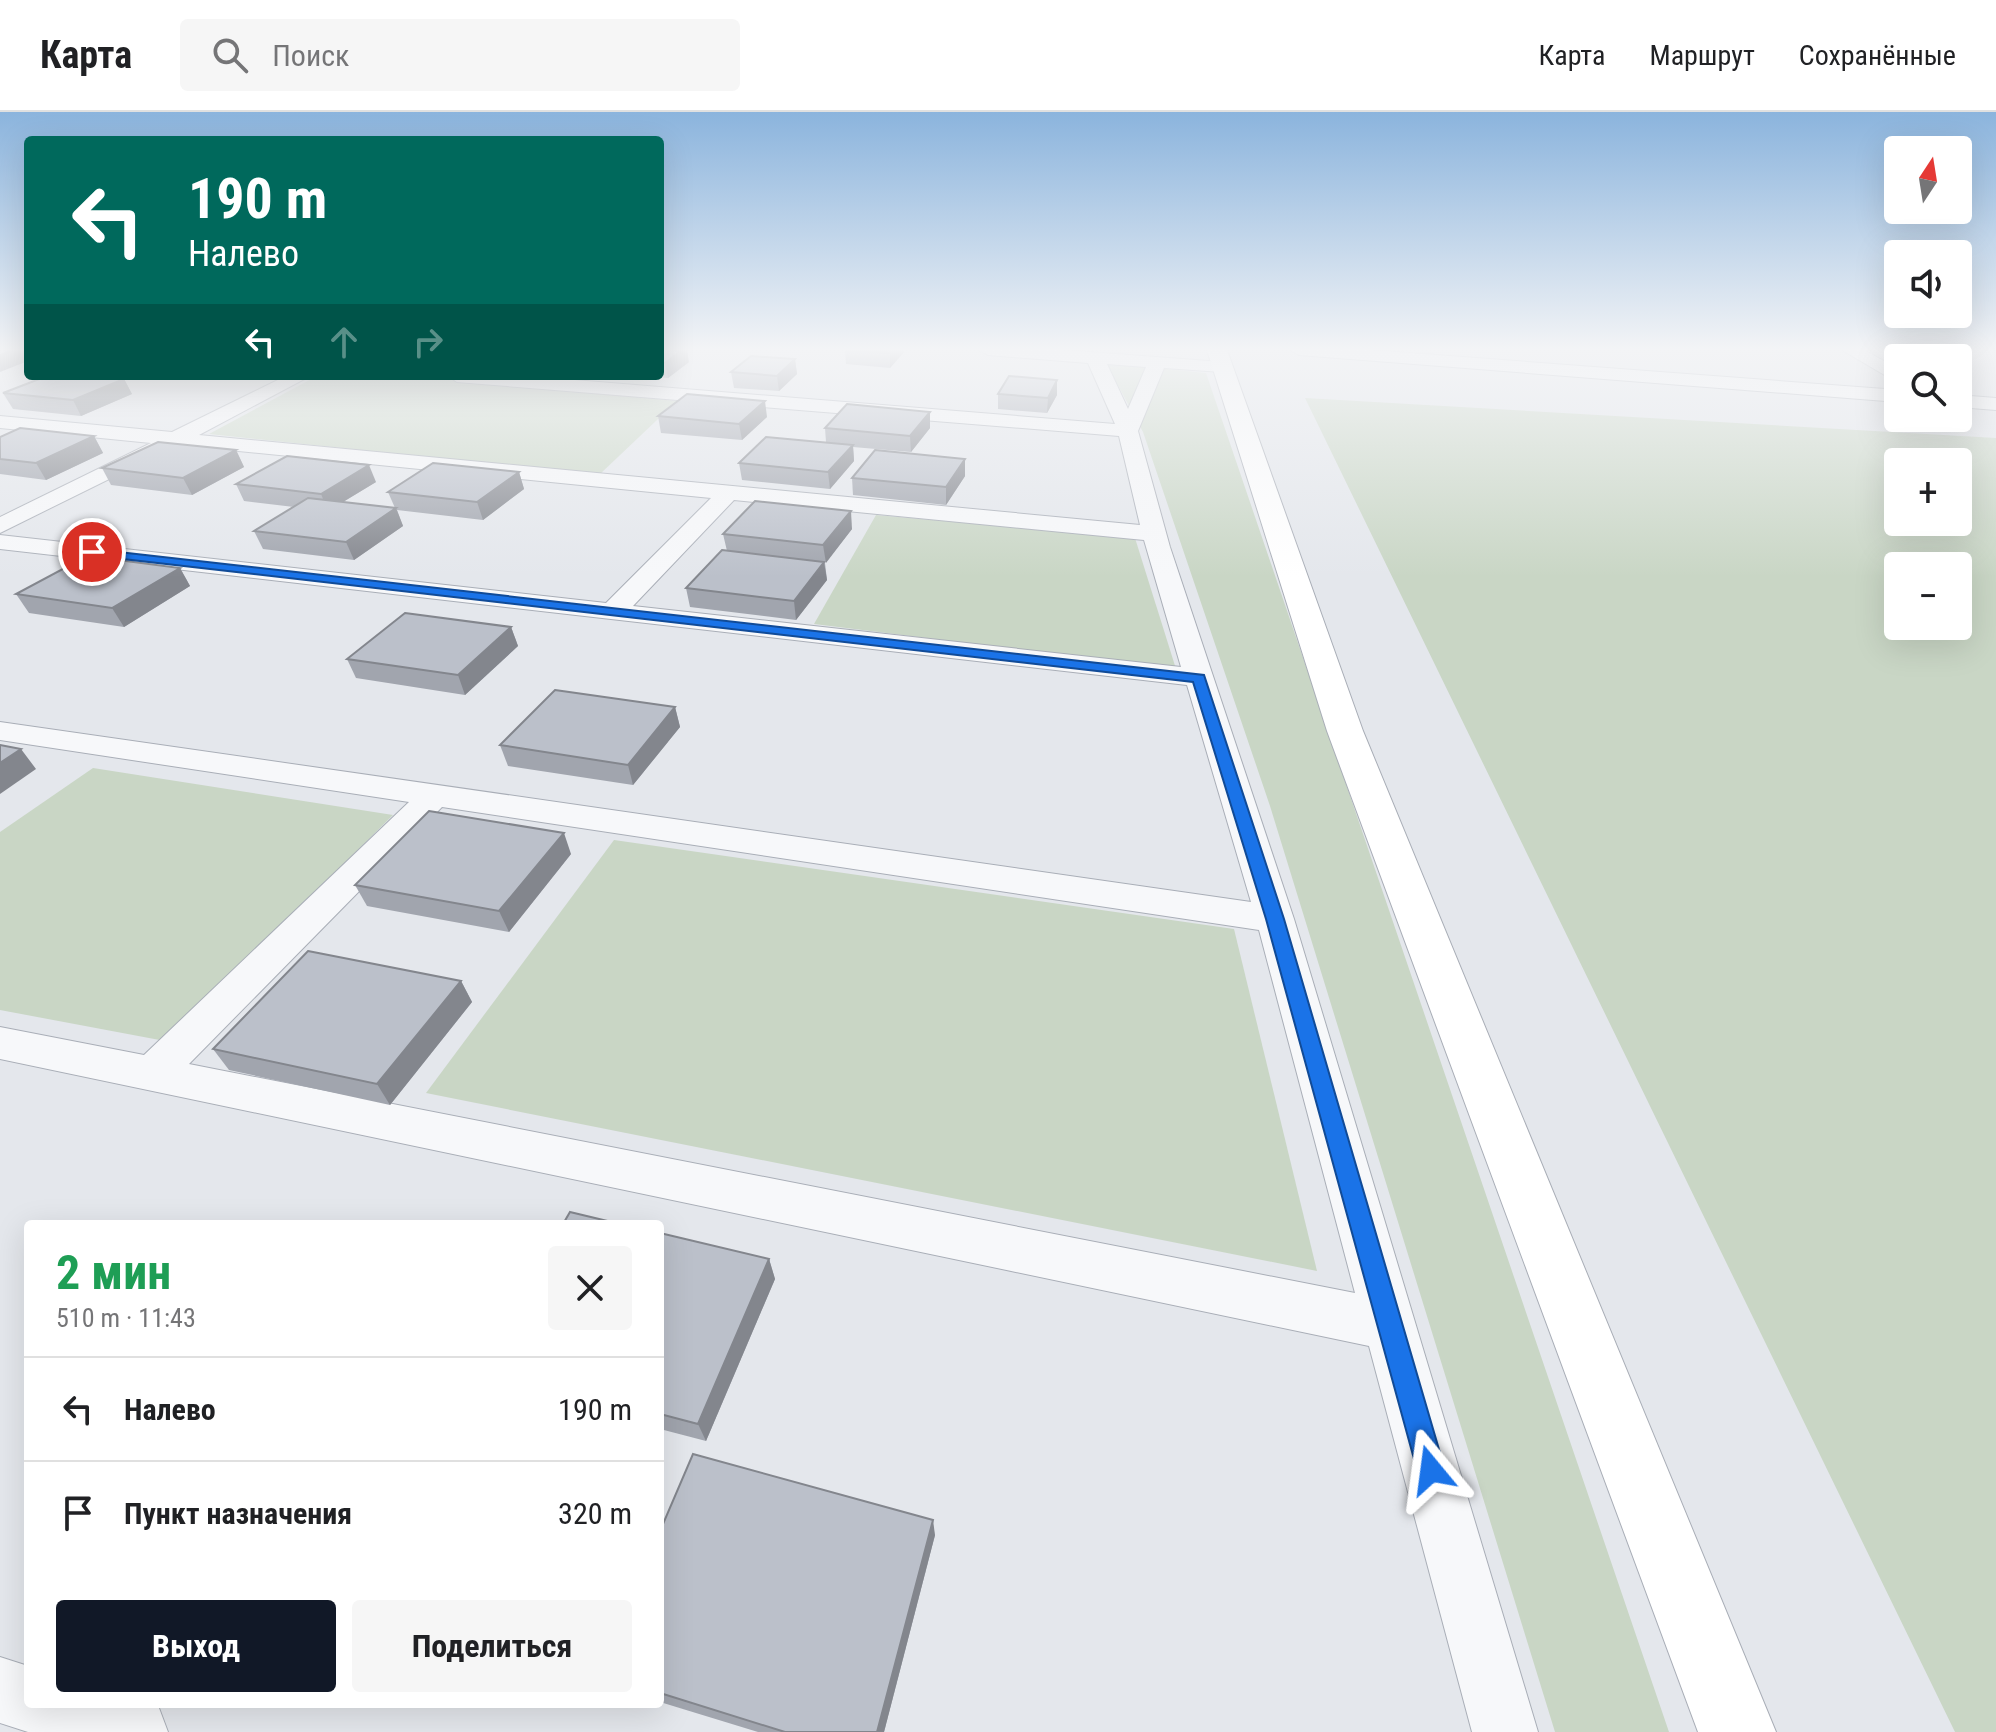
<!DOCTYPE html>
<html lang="ru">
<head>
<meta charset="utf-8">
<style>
  :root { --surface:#fff; --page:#f6f6f6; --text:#202124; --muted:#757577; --line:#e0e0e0; --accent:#111827 }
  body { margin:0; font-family:"Roboto Condensed",sans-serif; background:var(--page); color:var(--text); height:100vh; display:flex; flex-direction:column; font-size:30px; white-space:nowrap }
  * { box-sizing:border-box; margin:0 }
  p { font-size:26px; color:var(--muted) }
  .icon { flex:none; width:44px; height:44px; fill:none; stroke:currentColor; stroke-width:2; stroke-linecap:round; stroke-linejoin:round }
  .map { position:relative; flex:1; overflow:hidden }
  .side { position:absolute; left:24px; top:1108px; width:640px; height:488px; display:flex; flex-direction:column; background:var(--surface); border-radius:8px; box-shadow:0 8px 32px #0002 }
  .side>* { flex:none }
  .hud { position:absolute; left:24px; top:24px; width:640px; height:244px; border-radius:8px; box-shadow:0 8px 32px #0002; background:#00695c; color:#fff; overflow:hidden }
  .needle { width:52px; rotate:12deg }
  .controls { position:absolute; left:1884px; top:24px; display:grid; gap:16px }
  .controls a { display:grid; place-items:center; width:88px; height:88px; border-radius:8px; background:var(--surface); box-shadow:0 8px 32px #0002; font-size:40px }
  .pin { position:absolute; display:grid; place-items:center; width:68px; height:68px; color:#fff; margin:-34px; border:4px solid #fff; border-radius:50%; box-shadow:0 2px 8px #0007 }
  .me { position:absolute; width:88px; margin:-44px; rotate:344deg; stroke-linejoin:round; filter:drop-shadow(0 0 6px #0008) }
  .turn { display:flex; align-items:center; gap:28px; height:168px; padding:0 32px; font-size:36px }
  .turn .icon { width:104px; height:104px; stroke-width:2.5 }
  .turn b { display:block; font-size:56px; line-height:68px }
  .lanes { display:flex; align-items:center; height:76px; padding:0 32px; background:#0003; justify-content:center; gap:40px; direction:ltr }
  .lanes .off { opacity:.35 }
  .round { display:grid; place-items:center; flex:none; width:84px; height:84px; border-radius:8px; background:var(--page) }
  .overview { display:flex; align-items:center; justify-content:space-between; height:136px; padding:0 32px }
  h1 { font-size:48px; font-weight:700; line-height:60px; color:#1e9e55 }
  .action { display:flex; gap:16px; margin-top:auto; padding:16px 32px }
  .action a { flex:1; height:92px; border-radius:8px; background:var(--accent); color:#fff; font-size:32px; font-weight:700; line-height:92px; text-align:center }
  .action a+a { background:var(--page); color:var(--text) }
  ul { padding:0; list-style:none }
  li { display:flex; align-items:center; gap:24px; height:104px; padding:0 32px; border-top:2px solid var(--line) }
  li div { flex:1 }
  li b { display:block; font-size:30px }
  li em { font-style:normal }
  header { display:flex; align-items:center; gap:48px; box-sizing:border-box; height:112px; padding:0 40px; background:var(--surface); border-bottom:2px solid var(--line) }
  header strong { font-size:38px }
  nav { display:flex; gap:44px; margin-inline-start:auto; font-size:28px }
  .search { width:560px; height:72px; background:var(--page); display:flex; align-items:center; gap:20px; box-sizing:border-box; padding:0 28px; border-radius:8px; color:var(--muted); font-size:30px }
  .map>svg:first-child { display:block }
  .green { fill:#c9d6c5; fill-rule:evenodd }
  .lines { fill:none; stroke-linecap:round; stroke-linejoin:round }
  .street-casing { stroke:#a9aeb7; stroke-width:2 }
  .secondary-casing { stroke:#a9aeb7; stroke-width:2 }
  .street { fill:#f7f8fa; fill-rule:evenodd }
  .secondary { fill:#fff; fill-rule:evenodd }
  .wall { fill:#a1a5ae }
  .shaded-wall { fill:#83868d }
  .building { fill:#bbc0ca; stroke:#83868d; stroke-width:2 }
  .route { fill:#1a73e8; stroke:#114b97; stroke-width:2 }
</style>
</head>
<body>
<header>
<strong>Карта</strong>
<div class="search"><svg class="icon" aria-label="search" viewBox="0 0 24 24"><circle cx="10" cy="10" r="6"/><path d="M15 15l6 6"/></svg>Поиск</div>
<nav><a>Карта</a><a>Маршрут</a><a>Сохранённые</a></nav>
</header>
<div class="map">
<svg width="1996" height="1620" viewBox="0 0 1996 1620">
  <rect width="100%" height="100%" fill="#e4e7ec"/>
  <g class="green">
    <polygon points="1106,251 1206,261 1669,1620 1555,1620 1270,694 1143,320"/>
    <polygon points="317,264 406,264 677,289 599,363 209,322"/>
    <path d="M1305,286L1996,326V1620H1955ZM1958,350V410H1898V350ZM1958,454V514H1898V454Z"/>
    <polygon points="876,403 1135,426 1176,557 814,512"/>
    <polygon points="93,656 393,703 165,929 0,898 0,720"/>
    <polygon points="614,728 1234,817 1317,1159 426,981"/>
  </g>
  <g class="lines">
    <g class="street-casing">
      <g id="street">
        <path d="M979,238H1063L1222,250L1231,255L1222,260L1164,256L1138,319L1170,435L1294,807L1538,1620H1472L1369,1234L0,947V915L144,943L409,690L0,628V610L1251,790L1187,573L0,437V423L606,491L711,386L178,333L0,421V405L151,331L0,316V304L172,320L286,264H310L199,323L1140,413L1119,324L457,270L448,264H525L1115,312L1088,251L988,243ZM1107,252L1146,255L1128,297ZM734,388L1144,428L1181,555L633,494ZM442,695L1259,818L1355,1181L189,952Z"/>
        <polygon points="1290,238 1370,238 1898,278 1898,290 1299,243"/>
        <polygon points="1842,238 1864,238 1898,257 1898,271"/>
        <polygon points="1958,283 1996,286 1996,298 1958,295"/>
        <polygon points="0,1545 28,1554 28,1592 148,1592 159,1596 168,1620 28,1620 0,1611"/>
      </g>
    </g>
    <g class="secondary-casing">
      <polygon id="secondary" points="1207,238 1227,238 1363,619 1776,1620 1698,1620 1327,619"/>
    </g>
    <use href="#street" class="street"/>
    <use href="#secondary" class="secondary"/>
  </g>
  <g class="wall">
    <polygon points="660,238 689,250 668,266 645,264 660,264"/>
    <polygon points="845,238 904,238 904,240 890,256 846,252"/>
    <polygon points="795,247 797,262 779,279 734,276 731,260"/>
    <polygon points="124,267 132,282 81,304 13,297 3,281"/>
    <polygon points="998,282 1057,283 1047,301 998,297"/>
    <polygon points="658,304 767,305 742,328 661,321"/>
    <polygon points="825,316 930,316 911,340 853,335 854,349 830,377 742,368 739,351 826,330"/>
    <polygon points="94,324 103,341 46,368 0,362 0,325"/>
    <polygon points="236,338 244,355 192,383 111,373 102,356"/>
    <polygon points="965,347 965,364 946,393 853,383 852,366"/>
    <polygon points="519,360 524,377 483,408 397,398 403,414 354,448 263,437 254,419 294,395 244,389 236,372 376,370 343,390 395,396 388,380"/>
    <polygon points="852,417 825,451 827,468 796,508 690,495 686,476 727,439 723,422"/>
    <polygon points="180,456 190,474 124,515 29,501 16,482"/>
    <polygon points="511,515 518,534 465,583 356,566 347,547"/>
    <polygon points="675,595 680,615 633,673 508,654 500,633"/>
    <polygon points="571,742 509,820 367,794 355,773"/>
    <polygon points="461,869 472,890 390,993 229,958 213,937"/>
    <polygon points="660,1121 769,1147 775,1167 706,1329 660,1317"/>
    <polygon points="660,1419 935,1423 884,1620 758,1620 660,1590"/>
  </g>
  <g class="shaded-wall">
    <polygon points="10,238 28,238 28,249 0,260 0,242"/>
    <polygon points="682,238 687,238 689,250 668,266 665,251"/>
    <polygon points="892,238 904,238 904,240 890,256 890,241"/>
    <polygon points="795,247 797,262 779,279 777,264"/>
    <polygon points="124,267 132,282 81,304 73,288"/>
    <polygon points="1057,268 1057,283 1047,301 1048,286"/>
    <polygon points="765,289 767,305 742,328 739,312"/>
    <polygon points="930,300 930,316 911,340 910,324"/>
    <polygon points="94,324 103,341 46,368 36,351"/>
    <polygon points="853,333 854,349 830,377 828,360"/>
    <polygon points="236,338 244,355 192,383 183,366"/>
    <polygon points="965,347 965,364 946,393 946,375"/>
    <polygon points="369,353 376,370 328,399 321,382"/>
    <polygon points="519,360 524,377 483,408 477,390"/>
    <polygon points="396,396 403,414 354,448 346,430"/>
    <polygon points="851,399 852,417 826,451 823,433"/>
    <polygon points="824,450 827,468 796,508 794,489"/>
    <polygon points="180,456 190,474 124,515 112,496"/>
    <polygon points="511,515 518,534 465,583 458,563"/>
    <polygon points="675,595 680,615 633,673 628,653"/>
    <polygon points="21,637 36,657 0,682 0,651"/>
    <polygon points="564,721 571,742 509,820 499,799"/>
    <polygon points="461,869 472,890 390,993 377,972"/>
    <polygon points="769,1147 775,1167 706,1329 698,1312"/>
    <polygon points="933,1408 935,1423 884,1620 877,1620"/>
  </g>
  <g class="building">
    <polygon points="660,238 682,238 665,251 660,250"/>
    <polygon points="854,238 892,238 890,241"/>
    <polygon points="751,244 795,247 777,264 731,260"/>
    <polygon points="47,264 96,264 124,267 73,288 3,281"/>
    <polygon points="1009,264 1057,268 1048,286 998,282"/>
    <polygon points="687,282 765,289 739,312 658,304"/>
    <polygon points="847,292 930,300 910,324 825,316"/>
    <polygon points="20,316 94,324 36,351 0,347 0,325"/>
    <polygon points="766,325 853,333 828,360 739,351"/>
    <polygon points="158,330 236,338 183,366 102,356"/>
    <polygon points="875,338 965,347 946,375 852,366"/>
    <polygon points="287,344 369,353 321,382 236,372"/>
    <polygon points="433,351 519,360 477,390 388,380"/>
    <polygon points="308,386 396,396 346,430 254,419"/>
    <polygon points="755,389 851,399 823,433 723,422"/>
    <polygon points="722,438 824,450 794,489 686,476"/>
    <polygon points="87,444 180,456 112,496 16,482"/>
    <polygon points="405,501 511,515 458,563 347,547"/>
    <polygon points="555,578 675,595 628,653 500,633"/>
    <polygon points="0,633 21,637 0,651"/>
    <polygon points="429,699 564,721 499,799 355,773"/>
    <polygon points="308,839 461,869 377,972 213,937"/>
    <polygon points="570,1100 620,1112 563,1112"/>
    <polygon points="660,1121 769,1147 698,1312 660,1302"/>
    <polygon points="693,1342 933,1408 877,1620 785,1620 660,1581 660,1419"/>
  </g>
  <linearGradient id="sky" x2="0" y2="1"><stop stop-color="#8bb4dd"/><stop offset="0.51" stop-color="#f3f4f6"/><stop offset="1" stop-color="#f3f4f6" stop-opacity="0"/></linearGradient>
  <rect width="1996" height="465" fill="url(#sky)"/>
  <polygon class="route" points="92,437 1204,563 1284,807 1445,1358 1441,1368 1431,1372 1421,1368 1417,1358 1266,807 1193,570 88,443 88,438"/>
</svg>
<div class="controls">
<a><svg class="needle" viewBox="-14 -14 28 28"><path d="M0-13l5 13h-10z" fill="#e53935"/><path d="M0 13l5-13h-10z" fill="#757577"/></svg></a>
<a><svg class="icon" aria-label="sound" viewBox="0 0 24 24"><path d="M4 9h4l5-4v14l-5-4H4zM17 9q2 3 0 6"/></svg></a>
<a><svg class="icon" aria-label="search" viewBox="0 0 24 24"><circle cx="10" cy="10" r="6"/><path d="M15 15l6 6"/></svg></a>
<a>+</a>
<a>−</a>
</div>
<div class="pin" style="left:92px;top:440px;background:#d93025"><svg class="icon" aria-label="arrive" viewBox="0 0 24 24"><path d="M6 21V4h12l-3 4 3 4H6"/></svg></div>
<svg class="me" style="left:1431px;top:1358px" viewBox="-20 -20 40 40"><path d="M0-17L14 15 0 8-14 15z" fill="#1a73e8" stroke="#fff" stroke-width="4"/></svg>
<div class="hud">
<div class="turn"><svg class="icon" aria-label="left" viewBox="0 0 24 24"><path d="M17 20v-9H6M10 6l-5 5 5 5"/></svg><div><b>190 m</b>Налево</div></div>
<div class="lanes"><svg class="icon" aria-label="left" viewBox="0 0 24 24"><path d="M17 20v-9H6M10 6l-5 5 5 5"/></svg><svg class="icon off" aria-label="ahead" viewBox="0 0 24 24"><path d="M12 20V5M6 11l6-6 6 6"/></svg><svg class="icon off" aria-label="right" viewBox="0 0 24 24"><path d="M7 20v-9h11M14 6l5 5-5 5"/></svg></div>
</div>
<section class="side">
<div class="overview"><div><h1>2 мин</h1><p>510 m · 11:43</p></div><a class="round"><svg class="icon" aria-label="close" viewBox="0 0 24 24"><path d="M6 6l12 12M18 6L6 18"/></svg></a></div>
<ul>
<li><svg class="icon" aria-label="left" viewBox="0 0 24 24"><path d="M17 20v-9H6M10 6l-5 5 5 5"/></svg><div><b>Налево</b></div><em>190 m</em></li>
<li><svg class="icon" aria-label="arrive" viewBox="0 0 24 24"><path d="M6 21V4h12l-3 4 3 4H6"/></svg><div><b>Пункт назначения</b></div><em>320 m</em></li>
</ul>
<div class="action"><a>Выход</a><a>Поделиться</a></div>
</section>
</div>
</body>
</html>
